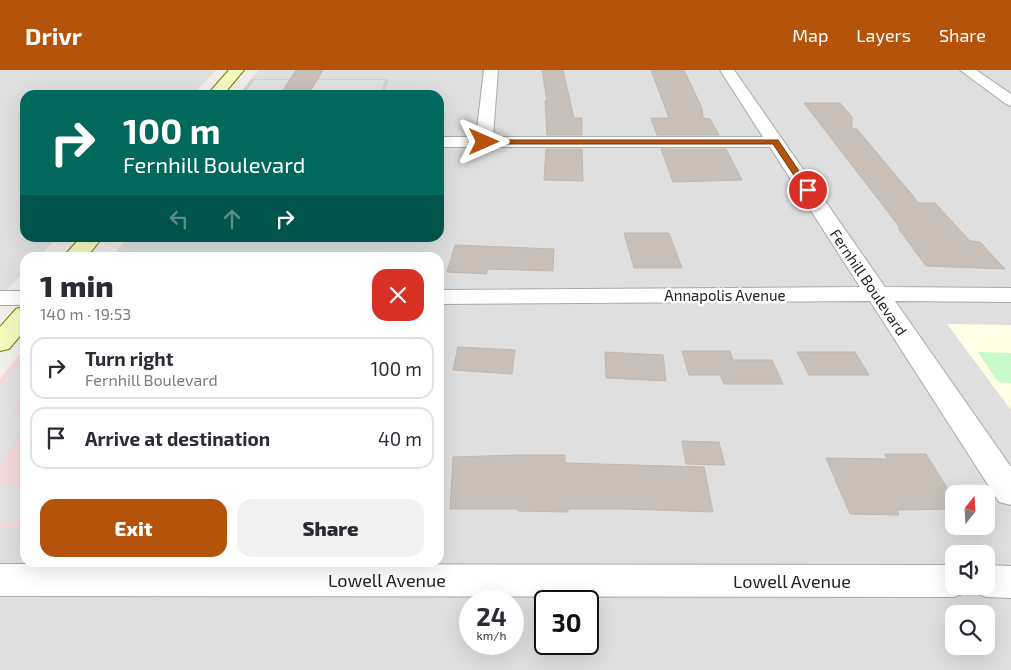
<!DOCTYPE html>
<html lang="en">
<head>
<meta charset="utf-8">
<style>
  :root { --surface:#fff; --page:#f2f2f3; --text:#2b2b33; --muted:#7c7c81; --line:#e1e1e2; --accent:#b45309 }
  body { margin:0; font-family:"Exo 2",sans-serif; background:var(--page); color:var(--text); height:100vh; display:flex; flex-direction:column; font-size:19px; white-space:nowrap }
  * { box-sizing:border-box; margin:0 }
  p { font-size:16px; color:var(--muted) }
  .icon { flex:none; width:28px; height:28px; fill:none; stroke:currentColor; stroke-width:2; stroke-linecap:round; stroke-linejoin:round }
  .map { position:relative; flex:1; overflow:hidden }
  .panel { position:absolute; left:20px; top:182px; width:424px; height:315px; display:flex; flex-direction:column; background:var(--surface); border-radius:15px; box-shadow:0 5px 20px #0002 }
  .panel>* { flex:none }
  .top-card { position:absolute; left:20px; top:20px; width:424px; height:152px; border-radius:15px; box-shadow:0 5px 20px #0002; background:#00695c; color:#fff; overflow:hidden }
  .needle { width:32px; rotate:18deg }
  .fabs { position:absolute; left:945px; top:415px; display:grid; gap:10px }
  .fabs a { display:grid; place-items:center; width:50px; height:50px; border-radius:10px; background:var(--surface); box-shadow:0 5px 20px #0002; font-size:25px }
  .speed { position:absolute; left:459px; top:520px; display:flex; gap:10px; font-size:25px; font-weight:700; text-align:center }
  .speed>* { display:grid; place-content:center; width:65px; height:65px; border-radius:50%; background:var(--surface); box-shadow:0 5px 20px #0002; line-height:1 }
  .speed small { font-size:12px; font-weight:400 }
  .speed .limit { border:2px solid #111; border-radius:8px; background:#fff; color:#111 }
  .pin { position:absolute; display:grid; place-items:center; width:42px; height:42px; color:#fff; margin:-21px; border:2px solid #fff; border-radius:50%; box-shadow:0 1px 5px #0007 }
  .me { position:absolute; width:55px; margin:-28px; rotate:90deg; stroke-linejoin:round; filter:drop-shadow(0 0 4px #0008) }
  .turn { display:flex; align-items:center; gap:18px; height:105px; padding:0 20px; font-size:22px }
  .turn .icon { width:65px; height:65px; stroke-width:2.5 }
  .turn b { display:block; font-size:35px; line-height:42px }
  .lanes { display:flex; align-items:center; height:48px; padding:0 20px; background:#0003; justify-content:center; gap:25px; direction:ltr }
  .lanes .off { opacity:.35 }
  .round { display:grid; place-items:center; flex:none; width:52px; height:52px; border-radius:15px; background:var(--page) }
  .head { display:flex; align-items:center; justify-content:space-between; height:85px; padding:0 20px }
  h1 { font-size:30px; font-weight:800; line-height:38px }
  .button { display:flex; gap:10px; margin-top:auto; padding:10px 20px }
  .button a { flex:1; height:58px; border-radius:15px; background:var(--accent); color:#fff; font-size:20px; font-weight:800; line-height:58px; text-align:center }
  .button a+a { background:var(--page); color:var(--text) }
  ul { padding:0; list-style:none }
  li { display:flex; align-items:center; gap:15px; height:62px; margin:0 10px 8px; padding:0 10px; border:2px solid var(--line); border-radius:15px }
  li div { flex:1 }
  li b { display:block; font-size:19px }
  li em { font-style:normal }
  header { display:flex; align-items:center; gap:30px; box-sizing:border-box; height:70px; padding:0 25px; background:var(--accent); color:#fff }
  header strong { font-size:24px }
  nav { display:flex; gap:28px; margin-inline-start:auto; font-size:18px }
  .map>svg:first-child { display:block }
  .residential { fill:#e0dfdf; fill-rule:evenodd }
  .commercial { fill:#f2dad9 }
  .education { fill:#ffffe5 }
  .religious { fill:#d0d0d0 }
  .park { fill:#c8facc }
  .parking { fill:#e2e2e2 }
  .building { fill:#c7bfb8; stroke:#c4b6ab }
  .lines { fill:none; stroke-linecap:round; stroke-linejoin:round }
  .street-casing { stroke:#a9a9a9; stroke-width:2 }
  .secondary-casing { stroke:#707d05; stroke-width:2 }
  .street { fill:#fff; fill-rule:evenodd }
  .secondary { fill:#f7fabf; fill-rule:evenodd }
  .route { fill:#b45309; stroke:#753606 }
  .labels { text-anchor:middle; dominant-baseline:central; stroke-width:5; stroke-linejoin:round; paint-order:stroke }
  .street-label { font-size:15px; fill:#222; stroke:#fff }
  .near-street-label { font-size:18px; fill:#222; stroke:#fff }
</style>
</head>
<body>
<header>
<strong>Drivr</strong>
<nav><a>Map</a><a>Layers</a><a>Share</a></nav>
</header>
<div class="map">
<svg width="1011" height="600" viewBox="0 0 1011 600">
  <rect width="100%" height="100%" fill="#f2efe9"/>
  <g class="residential">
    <polygon points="0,0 216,0 192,25 25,25 25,168 57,168 38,187 25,188 25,201 0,227"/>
    <path d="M259,0H1011V600H0V457L25,458V492H439V188L111,187L127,168H439V25H383L388,9H251ZM954,424H986V456H954ZM954,484H986V516H954ZM470,531H512V574H470ZM545,531H588V574H545ZM954,544H986V576H954Z"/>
  </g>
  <polygon class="commercial" points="25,278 25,458 0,457 0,309"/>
  <polygon class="education" points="947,254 1011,255 1011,340"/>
  <polygon class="religious" points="251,9 389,9 383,25 239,25"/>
  <polygon class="park" points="978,282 1011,283 1011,313 998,312"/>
  <g class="parking">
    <polygon points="255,10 385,10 380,23 245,22"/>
    <polygon points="25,287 25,324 11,342 25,343 25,359 0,394 0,318"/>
    <rect x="0" y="416" width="25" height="35"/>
  </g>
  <g class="building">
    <polygon points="296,0 323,0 308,25 280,25"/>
    <polygon points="542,0 563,0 574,48 582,48 582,65 547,65 545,31 547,31"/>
    <polygon points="651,0 684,0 702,38 703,48 710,49 719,65 657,65 651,48 669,48"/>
    <polygon points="804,33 840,33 852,47 852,59 857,59 919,133 935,133 970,171 980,172 1005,199 926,196 898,158 901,159"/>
    <polygon points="546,79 582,79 583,111 544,110"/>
    <polygon points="661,79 726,79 742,110 673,112"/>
    <polygon points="624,163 669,163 682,198 634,198"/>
    <polygon points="455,175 554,179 553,201 488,199 486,204 447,202"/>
    <polygon points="458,277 515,280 512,304 453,300"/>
    <polygon points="682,281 730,281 733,290 772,290 783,314 724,314 720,305 689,305"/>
    <polygon points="605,282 663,285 666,311 606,308"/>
    <polygon points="797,282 855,282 869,305 809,305"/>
    <polygon points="682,371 719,372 725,395 686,394"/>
    <polygon points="885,384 926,384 954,429 954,439 897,440 899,445 850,444 826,388 887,389"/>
    <polygon points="519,385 565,385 565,393 704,397 713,442 625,439 568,439 568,442 518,441 518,439 450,439 453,387"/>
  </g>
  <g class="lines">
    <g class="street-casing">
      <g id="street">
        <polygon points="484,0 498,0 493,67 763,67 720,0 734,0 885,217 1011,218 1011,232 895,231 1011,397 1011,435 999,432 870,231 439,234 439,220 860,217 770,77 439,77 439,67 476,67"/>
        <polygon points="960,0 976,0 1011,24 1011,36 1006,34"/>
        <rect x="0" y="221" width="25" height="14"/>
        <polygon points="0,494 954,495 954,516 970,516 967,522 954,527 0,526"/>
        <polygon points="986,495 1011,496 1011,528 986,527 973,522 970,516 986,516"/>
      </g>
    </g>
    <g class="secondary-casing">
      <g id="secondary">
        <polygon points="229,0 244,0 223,25 207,25"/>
        <polygon points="80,168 102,168 86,188 62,188"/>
        <polygon points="25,236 25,260 9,279 0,281 0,257 16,239"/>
      </g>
    </g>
    <use href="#street" class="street"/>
    <use href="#secondary" class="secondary"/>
  </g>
  <polygon class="route" points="482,70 778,70 812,120 805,122 773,74 484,74 481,72"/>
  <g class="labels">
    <g class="street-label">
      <text transform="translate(869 212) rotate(56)">Fernhill Boulevard</text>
      <text x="725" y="225">Annapolis Avenue</text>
    </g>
    <g class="near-street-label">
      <text x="387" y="510">Lowell Avenue</text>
      <text x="792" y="511">Lowell Avenue</text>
    </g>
  </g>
</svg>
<div class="fabs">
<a><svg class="needle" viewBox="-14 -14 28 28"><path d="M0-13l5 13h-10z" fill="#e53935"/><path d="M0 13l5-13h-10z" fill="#7c7c81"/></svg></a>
<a><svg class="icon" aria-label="sound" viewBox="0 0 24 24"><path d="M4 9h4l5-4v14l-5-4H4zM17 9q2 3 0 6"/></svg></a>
<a><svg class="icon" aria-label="search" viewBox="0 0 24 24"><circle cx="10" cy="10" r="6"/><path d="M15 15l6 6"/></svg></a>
</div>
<div class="speed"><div>24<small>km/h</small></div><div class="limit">30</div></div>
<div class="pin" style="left:808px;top:120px;background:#d93025"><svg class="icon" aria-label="arrive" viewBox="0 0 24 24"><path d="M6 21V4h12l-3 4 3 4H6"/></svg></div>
<svg class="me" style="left:484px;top:72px" viewBox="-20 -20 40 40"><path d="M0-17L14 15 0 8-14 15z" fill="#b45309" stroke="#fff" stroke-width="4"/></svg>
<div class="top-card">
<div class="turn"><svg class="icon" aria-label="right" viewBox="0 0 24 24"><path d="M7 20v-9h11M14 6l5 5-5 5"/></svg><div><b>100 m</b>Fernhill Boulevard</div></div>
<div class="lanes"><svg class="icon off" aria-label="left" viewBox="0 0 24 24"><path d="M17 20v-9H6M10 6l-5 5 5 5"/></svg><svg class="icon off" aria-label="ahead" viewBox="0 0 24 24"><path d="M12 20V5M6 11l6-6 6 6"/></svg><svg class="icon" aria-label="right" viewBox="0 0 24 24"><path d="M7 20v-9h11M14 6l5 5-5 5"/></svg></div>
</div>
<section class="panel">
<div class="head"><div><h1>1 min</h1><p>140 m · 19:53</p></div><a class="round" style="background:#d93025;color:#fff"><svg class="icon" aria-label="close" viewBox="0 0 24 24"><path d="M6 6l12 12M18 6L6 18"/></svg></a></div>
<ul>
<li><svg class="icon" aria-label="right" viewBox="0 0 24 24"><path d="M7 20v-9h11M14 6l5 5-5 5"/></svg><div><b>Turn right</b><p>Fernhill Boulevard</p></div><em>100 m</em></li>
<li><svg class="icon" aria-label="arrive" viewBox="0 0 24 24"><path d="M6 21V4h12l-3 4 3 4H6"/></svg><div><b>Arrive at destination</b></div><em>40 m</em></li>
</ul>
<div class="button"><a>Exit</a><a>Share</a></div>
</section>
</div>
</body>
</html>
